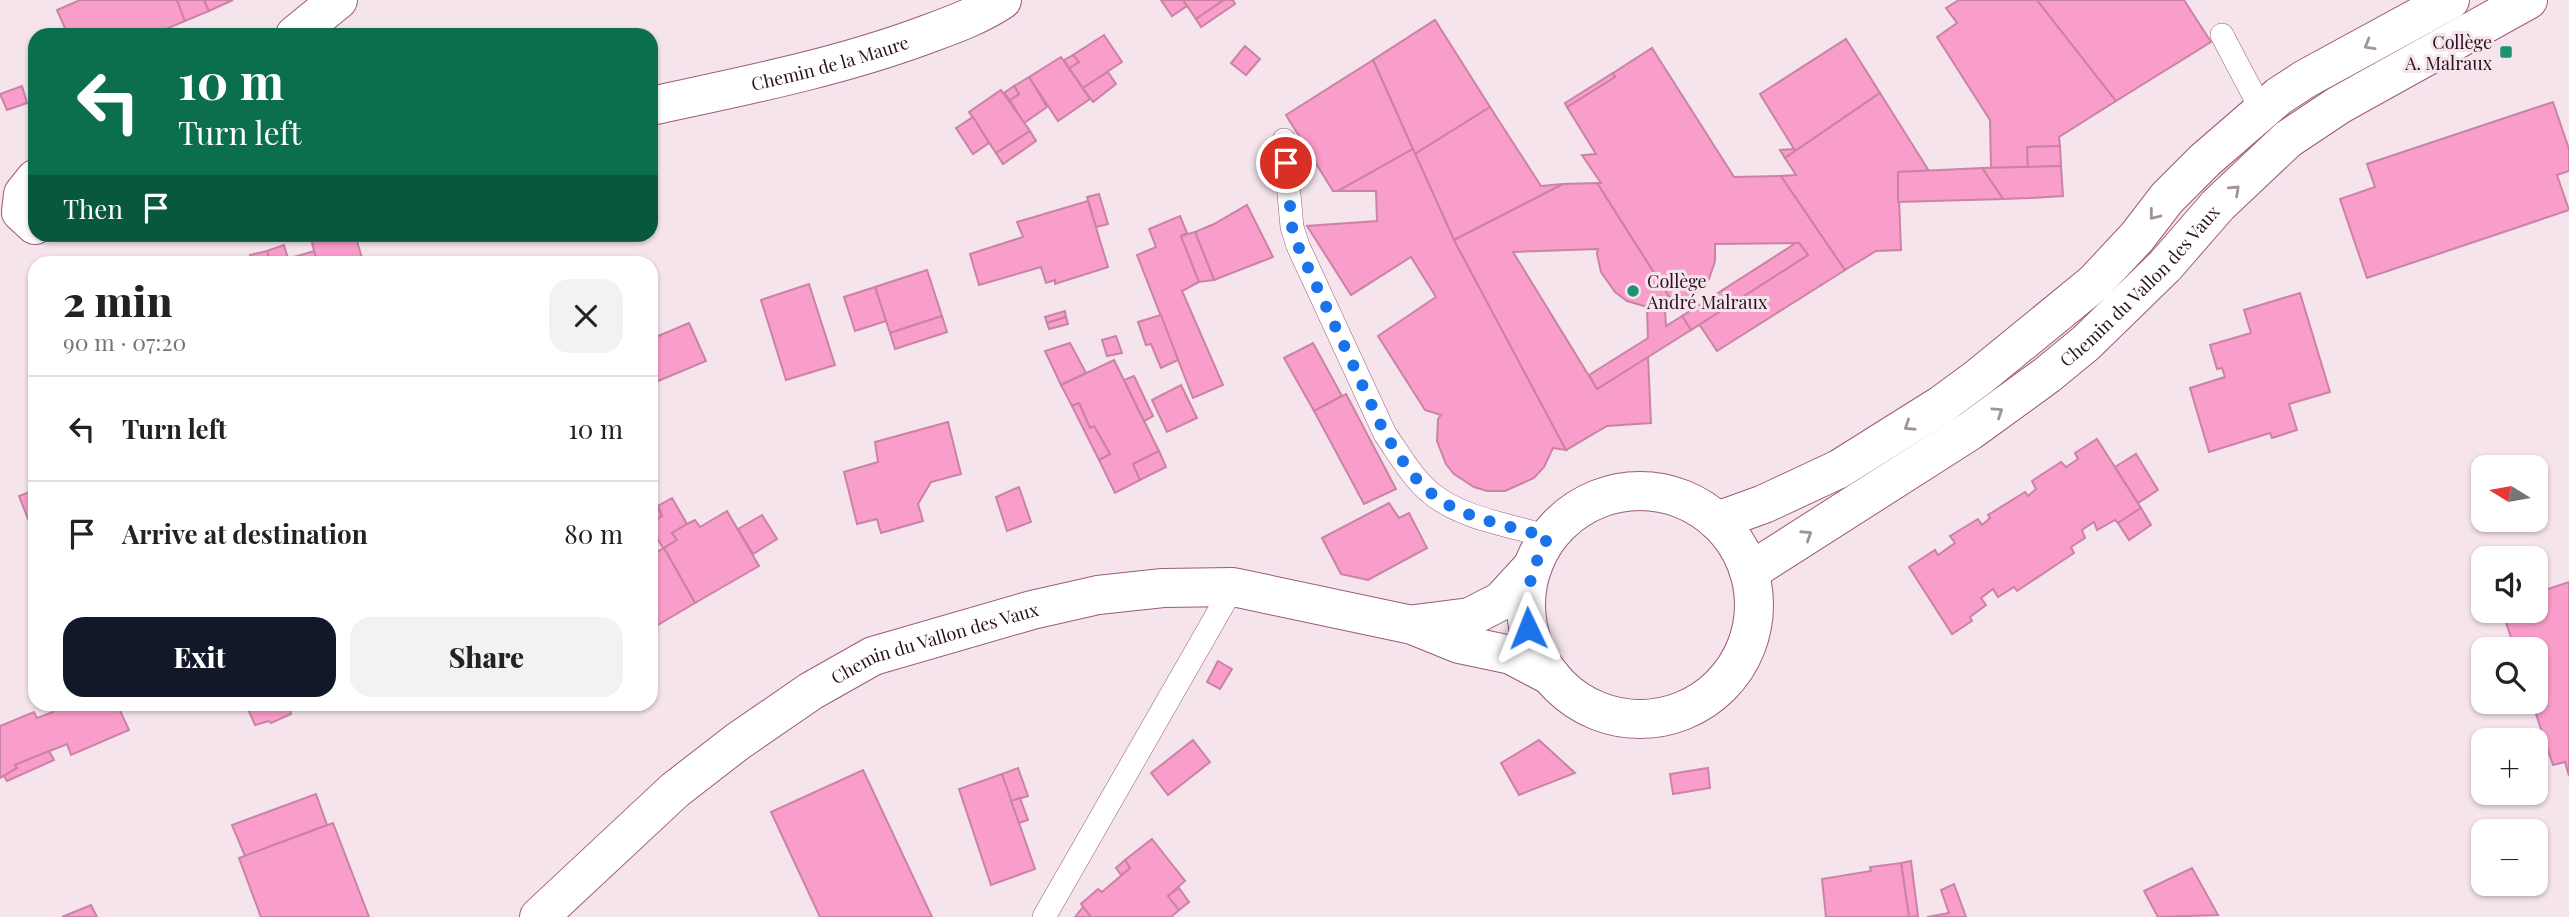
<!DOCTYPE html>
<html lang="en">
<head>
<meta charset="utf-8">
<style>
  :root { --surface:#fff; --page:#f2f2f2; --text:#222; --muted:#767676; --line:#e0e0e0; --accent:#111827 }
  body { margin:0; font-family:"Playfair Display",serif; background:var(--page); color:var(--text); height:100vh; display:flex; flex-direction:column; font-size:26px; white-space:nowrap }
  * { box-sizing:border-box; margin:0 }
  p { font-size:23px; color:var(--muted) }
  .icon { flex:none; width:38px; height:38px; fill:none; stroke:currentColor; stroke-width:2; stroke-linecap:round; stroke-linejoin:round }
  .map { position:relative; flex:1; overflow:hidden }
  .sheet { position:absolute; left:28px; top:256px; width:630px; height:455px; display:flex; flex-direction:column; background:var(--surface); border-radius:21px; box-shadow:0 2px 5px #0004 }
  .sheet>* { flex:none }
  .guide { position:absolute; left:28px; top:28px; width:630px; height:214px; border-radius:21px; box-shadow:0 2px 5px #0004; background:#0b6e4f; color:#fff; overflow:hidden }
  .needle { width:46px; rotate:281deg }
  .controls { position:absolute; left:2471px; top:455px; display:grid; gap:14px }
  .controls a { display:grid; place-items:center; width:77px; height:77px; border-radius:14px; background:var(--surface); box-shadow:0 2px 5px #0004; font-size:35px }
  .pin { position:absolute; display:grid; place-items:center; width:60px; height:60px; color:#fff; margin:-30px; border:4px solid #fff; border-radius:50%; box-shadow:0 2px 7px #0007 }
  .me { position:absolute; width:77px; margin:-38px; rotate:358deg; stroke-linejoin:round; filter:drop-shadow(0 0 5px #0008) }
  .turn { display:flex; align-items:center; gap:24px; height:147px; padding:0 35px; font-size:32px }
  .turn .icon { width:91px; height:91px; stroke-width:2.5 }
  .turn b { display:block; font-size:49px; line-height:60px }
  .then { display:flex; align-items:center; height:66px; padding:0 35px; background:#0003; gap:14px; font-size:26px }
  .round { display:grid; place-items:center; flex:none; width:74px; height:74px; border-radius:21px; background:var(--page) }
  .summary { display:flex; align-items:center; justify-content:space-between; height:119px; padding:0 35px }
  h1 { font-size:42px; font-weight:800; line-height:52px }
  .button { display:flex; gap:14px; margin-top:auto; padding:14px 35px }
  .button a { flex:1; height:80px; border-radius:21px; background:var(--accent); color:#fff; font-size:28px; font-weight:800; line-height:80px; text-align:center }
  .button a+a { background:var(--page); color:var(--text) }
  ul { padding:0; list-style:none }
  li { display:flex; align-items:center; gap:21px; height:105px; padding:0 35px; border-top:2px solid var(--line) }
  li div { flex:1 }
  li b { display:block; font-size:26px }
  li em { font-style:normal }
  .map>svg:first-child { display:block }
  .building { fill:#f99dca; stroke:#cb83a5; stroke-width:2 }
  .lines { fill:none; stroke-linecap:round; stroke-linejoin:round }
  .service-casing { stroke:#9d597b; stroke-width:24 }
  .minor-casing { stroke:#9d597b; stroke-width:40 }
  .service { stroke:#fff; stroke-width:23 }
  .minor { stroke:#fff; stroke-width:38 }
  .oneway { stroke:#a0939a }
  .route { stroke:#1a73e8; stroke-width:12; stroke-dasharray:0 21.6 }
  .poi-dot { fill:#209173; stroke:#f5e4eb; stroke-width:2.5 }
  .labels { text-anchor:middle; dominant-baseline:central; stroke-width:6; stroke-linejoin:round; paint-order:stroke }
  .poi-label { font-size:18px; fill:#2b101e; stroke:#f5e4eb; text-anchor:end }
  .street-label { font-size:18px; fill:#2b101e; stroke:#f5e4eb }
</style>
</head>
<body>
<div class="map">
<svg width="2569" height="917" viewBox="0 0 2569 917">
  <rect width="100%" height="100%" fill="#f5e4eb"/>
  <g class="building">
    <polygon points="80,0 177,0 185,21 152,35 68,35 57,10"/>
    <polygon points="177,0 204,0 209,11 185,21"/>
    <polygon points="204,0 233,0 209,11"/>
    <polygon points="1161,0 1183,0 1187,6 1172,16"/>
    <polygon points="1183,0 1224,0 1196,19"/>
    <polygon points="1224,0 1233,0 1235,4 1201,27 1196,19"/>
    <polygon points="1959,0 2037,0 2116,101 2059,137 2060,146 2027,147 2028,167 1991,168 1990,120 1937,37 1957,23 1946,8"/>
    <polygon points="2037,0 2184,0 2211,42 2116,101"/>
    <polygon points="1435,20 1490,107 1415,154 1373,60"/>
    <polygon points="1104,35 1122,62 1083,88 1069,68 1079,62 1073,55"/>
    <polygon points="1846,39 1880,93 1785,158 1780,150 1794,149 1760,94"/>
    <polygon points="1245,46 1260,59 1246,75 1231,63"/>
    <polygon points="1652,48 1734,177 1781,176 1845,270 1717,351 1699,324 1808,255 1799,243 1715,244 1715,261 1709,279 1692,297 1675,306 1597,183 1601,183 1582,155 1596,154 1567,107 1615,77 1613,73"/>
    <polygon points="1073,55 1079,62 1069,68 1064,60"/>
    <polygon points="1061,57 1090,99 1058,121 1029,77"/>
    <polygon points="1373,60 1413,149 1338,191 1333,191 1286,115"/>
    <polygon points="1108,72 1116,84 1093,102 1083,88"/>
    <polygon points="1613,73 1615,77 1567,107 1565,103"/>
    <polygon points="1029,77 1047,107 1024,123 1010,100 1019,94 1014,86"/>
    <polygon points="22,86 27,103 7,110 0,94"/>
    <polygon points="1014,86 1019,94 1010,100 1004,93"/>
    <polygon points="1001,90 1030,131 996,153 969,112"/>
    <polygon points="1880,93 1929,171 1898,172 1901,250 1876,251 1845,270 1781,176 1796,175 1785,158"/>
    <polygon points="2553,102 2569,149 2569,171 2557,175 2569,210 2367,278 2340,199 2375,187 2367,164"/>
    <polygon points="1490,107 1541,186 1563,184 1454,240 1415,154"/>
    <polygon points="973,117 989,143 973,154 956,128"/>
    <polygon points="1030,131 1036,141 1003,164 996,153"/>
    <polygon points="2060,146 2061,166 2028,167 2027,147"/>
    <polygon points="1413,149 1454,240 1566,450 1553,448 1544,467 1534,478 1505,491 1487,491 1474,487 1454,474 1446,464 1437,441 1438,419 1441,415 1425,410 1378,336 1436,297 1411,257 1351,295 1307,226 1377,221 1376,191 1338,191"/>
    <polygon points="2061,166 2063,196 2030,198 2003,199 1982,168"/>
    <polygon points="1982,168 2003,199 1898,202 1898,172"/>
    <polygon points="1597,183 1675,306 1654,309 1627,301 1615,292 1601,272 1597,254 1598,249 1513,252 1597,389 1648,356 1651,423 1607,426 1566,450 1454,240 1563,184"/>
    <polygon points="1099,194 1108,224 1096,227 1087,197"/>
    <polygon points="1088,201 1108,267 1055,284 1055,280 1046,283 1041,267 979,285 970,254 1023,237 1017,222"/>
    <polygon points="1247,205 1273,257 1214,280 1195,232 1214,224"/>
    <polygon points="1180,216 1187,233 1181,236 1199,282 1182,291 1223,385 1193,398 1137,255 1156,247 1149,229"/>
    <polygon points="1195,232 1214,280 1199,282 1181,236"/>
    <polygon points="347,234 355,234 363,262 317,262 311,239 327,235 329,240"/>
    <polygon points="1796,243 1799,243 1808,255 1691,330 1682,316"/>
    <polygon points="284,245 289,262 270,262 267,251"/>
    <polygon points="267,251 270,262 252,262 250,255"/>
    <polygon points="314,251 317,262 295,262 294,257"/>
    <polygon points="927,270 942,316 890,333 875,287"/>
    <polygon points="809,284 835,365 786,380 761,300"/>
    <polygon points="875,287 886,321 855,331 844,297"/>
    <polygon points="2300,293 2330,392 2289,404 2297,430 2272,438 2270,433 2209,452 2190,388 2225,377 2222,368 2217,369 2210,345 2251,333 2244,310"/>
    <polygon points="1647,308 1665,309 1666,326 1682,316 1691,330 1597,389 1589,375 1648,338"/>
    <polygon points="1065,311 1066,317 1047,323 1045,317"/>
    <polygon points="1161,315 1178,360 1161,368 1151,344 1146,345 1138,322"/>
    <polygon points="942,316 947,332 895,349 890,333"/>
    <polygon points="1066,317 1068,324 1049,329 1047,323"/>
    <polygon points="689,323 706,361 651,384 651,339"/>
    <polygon points="1116,336 1122,353 1107,356 1102,340"/>
    <polygon points="1070,343 1086,373 1061,385 1045,351"/>
    <polygon points="1313,343 1342,396 1314,411 1284,358"/>
    <polygon points="1114,360 1159,451 1133,464 1140,480 1115,493 1099,460 1110,454 1094,426 1090,428 1079,403 1072,406 1061,385"/>
    <polygon points="1134,376 1153,416 1144,421 1124,380"/>
    <polygon points="1181,385 1197,418 1167,432 1152,400"/>
    <polygon points="1346,394 1396,489 1364,504 1314,411"/>
    <polygon points="1079,403 1090,428 1094,426 1110,454 1099,460 1072,406"/>
    <polygon points="948,422 961,474 931,482 918,504 923,521 881,533 877,519 857,524 844,472 878,462 875,442"/>
    <polygon points="2097,439 2141,508 2118,523 2115,520 2097,530 2094,522 2082,530 2085,538 2071,547 2074,553 2017,591 2014,587 1998,597 1993,589 1981,598 1986,605 1970,617 1972,621 1952,634 1909,567 1935,550 1938,555 1955,543 1950,536 1978,519 1982,525 1990,518 1988,515 2025,492 2028,496 2036,489 2032,481 2061,462 2066,467 2078,459 2075,453"/>
    <polygon points="1159,451 1166,467 1140,480 1133,464"/>
    <polygon points="2136,454 2158,490 2138,503 2115,467"/>
    <polygon points="1019,487 1031,522 1007,531 996,497"/>
    <polygon points="35,490 35,517 28,519 19,496"/>
    <polygon points="672,498 687,524 672,533 677,540 663,548 651,528 651,522 662,516 658,506"/>
    <polygon points="1389,503 1399,518 1409,513 1427,548 1368,580 1341,574 1322,538"/>
    <polygon points="657,505 662,516 651,522 651,509"/>
    <polygon points="2141,508 2151,525 2129,540 2118,523"/>
    <polygon points="727,511 759,566 695,603 664,548 677,540 672,533 687,524 695,520 700,527"/>
    <polygon points="762,515 777,539 753,554 738,529"/>
    <polygon points="664,548 695,603 651,629 651,555"/>
    <polygon points="2569,582 2569,776 2565,762 2553,765 2532,702 2536,702 2536,649 2515,649 2502,611 2536,611 2536,593"/>
    <polygon points="1218,661 1232,669 1220,689 1207,682"/>
    <polygon points="50,704 117,704 129,730 71,755 67,744 15,765 17,768 0,778 0,726 34,712 37,718 53,712"/>
    <polygon points="257,704 288,704 291,714 271,723 269,721 255,725 247,707"/>
    <polygon points="1193,740 1210,762 1168,795 1151,773"/>
    <polygon points="1539,740 1575,773 1519,795 1501,763"/>
    <polygon points="49,751 54,760 7,781 4,776 17,768 15,765"/>
    <polygon points="1018,768 1028,796 1011,801 1002,774"/>
    <polygon points="1708,768 1710,788 1673,794 1670,774"/>
    <polygon points="863,770 932,917 820,917 771,812"/>
    <polygon points="1002,774 1035,869 991,885 959,789"/>
    <polygon points="316,794 327,825 245,856 232,825"/>
    <polygon points="1020,798 1028,820 1019,823 1011,801"/>
    <polygon points="333,823 369,917 261,917 239,858"/>
    <polygon points="1152,839 1185,881 1168,896 1179,910 1171,917 1091,917 1081,904 1098,889 1102,892 1130,868 1125,860"/>
    <polygon points="1125,860 1130,868 1121,875 1116,868"/>
    <polygon points="1911,861 1918,916 1909,917 1901,863"/>
    <polygon points="1901,863 1909,917 1826,917 1822,879 1871,871 1870,867"/>
    <polygon points="2192,868 2218,915 2158,917 2144,891"/>
    <polygon points="1954,884 1966,917 1927,917 1949,913 1941,890"/>
    <polygon points="1179,888 1189,902 1179,910 1168,896"/>
    <polygon points="91,905 97,917 62,917"/>
    <polygon points="1083,907 1091,917 1075,917"/>
  </g>
  <g class="lines">
    <g class="service-casing">
      <g id="service">
        <polyline points="2222,35 2262,111"/>
        <path d="M1284,140L1292,227L1298,246L1385,434C1399,454 1412,478 1432,494C1463,519 1511,525 1548,537"/>
        <polyline points="1044,917 1233,587"/>
      </g>
    </g>
    <g class="minor-casing">
      <g id="minor">
        <polyline points="295,35 338,0"/>
        <path id="s1" d="M651,106C743,86 836,68 925,35C952,25 978,16 1002,0"/>
        <polyline points="35,179 23,194 21,212 35,225"/>
        <circle cx="1640" cy="605" r="114"/>
        <polyline points="1717,521 1764,504 1839,469 1941,405 1979,377 2094,283 2137,237 2167,198 2205,160 2279,96 2305,79 2450,0"/>
        <path id="s2" d="M1749,572L1970,431L2047,375L2086,343L2165,266L2218,205L2288,139L2339,105L2528,0"/>
        <polyline points="1415,624 1470,617 1501,601 1533,566"/>
        <path id="s3" d="M539,917L675,790L737,742L811,691L873,656L1032,610L1098,595L1163,588L1233,587L1412,625L1459,644L1511,655L1551,676"/>
      </g>
    </g>
    <use href="#service" class="service"/>
    <use href="#minor" class="minor"/>
  </g>
  <defs><path id="oneway-chevron" d="M-2-3.5L2.5 0L-2 3.5" fill="none" stroke-width="1.6" stroke-linecap="round" stroke-linejoin="round" transform="scale(1.75)"/></defs>
  <g class="oneway">
    <use href="#oneway-chevron" transform="translate(2369 45) rotate(150)"/>
    <use href="#oneway-chevron" transform="translate(2235 190) rotate(-43)"/>
    <use href="#oneway-chevron" transform="translate(2154 215) rotate(128)"/>
    <use href="#oneway-chevron" transform="translate(1998 412) rotate(-34)"/>
    <use href="#oneway-chevron" transform="translate(1909 426) rotate(147)"/>
    <use href="#oneway-chevron" transform="translate(1807 535) rotate(-33)"/>
  </g>
  <g class="lines">
    <path class="route" d="M1286,163L1292,227L1298,246L1385,434C1399,455 1412,478 1432,494C1463,519 1511,526 1548,537C1530,573 1526,588 1528,628"/>
  </g>
  <g class="poi-dot">
    <rect x="2499" y="45" width="14" height="14" rx="3.5"/>
    <circle cx="1633" cy="291" r="7"/>
  </g>
  <g class="labels">
    <g class="poi-label">
      <text x="2492" y="42">Collège<tspan x="2492" dy="21">A. Malraux</tspan></text>
      <text x="1647" y="281" text-anchor="start">Collège<tspan x="1647" dy="21">André Malraux</tspan></text>
    </g>
    <g class="street-label">
      <text stroke="none"><textPath href="#s1" startOffset="184">Chemin de la Maure</textPath></text>
      <text stroke="none"><textPath href="#s2" startOffset="486">Chemin du Vallon des Vaux</textPath></text>
      <text stroke="none"><textPath href="#s3" startOffset="488">Chemin du Vallon des Vaux</textPath></text>
    </g>
  </g>
</svg>
<div class="controls">
<a><svg class="needle" viewBox="-14 -14 28 28"><path d="M0-13l5 13h-10z" fill="#e53935"/><path d="M0 13l5-13h-10z" fill="#767676"/></svg></a>
<a><svg class="icon" aria-label="sound" viewBox="0 0 24 24"><path d="M4 9h4l5-4v14l-5-4H4zM17 9q2 3 0 6"/></svg></a>
<a><svg class="icon" aria-label="search" viewBox="0 0 24 24"><circle cx="10" cy="10" r="6"/><path d="M15 15l6 6"/></svg></a>
<a>+</a>
<a>−</a>
</div>
<div class="pin" style="left:1286px;top:163px;background:#d93025"><svg class="icon" aria-label="arrive" viewBox="0 0 24 24"><path d="M6 21V4h12l-3 4 3 4H6"/></svg></div>
<svg class="me" style="left:1528px;top:628px" viewBox="-20 -20 40 40"><path d="M0-17L14 15 0 8-14 15z" fill="#1a73e8" stroke="#fff" stroke-width="4"/></svg>
<div class="guide">
<div class="turn"><svg class="icon" aria-label="left" viewBox="0 0 24 24"><path d="M17 20v-9H6M10 6l-5 5 5 5"/></svg><div><b>10 m</b>Turn left</div></div>
<div class="then">Then<svg class="icon" aria-label="arrive" viewBox="0 0 24 24"><path d="M6 21V4h12l-3 4 3 4H6"/></svg></div>
</div>
<section class="sheet">
<div class="summary"><div><h1>2 min</h1><p>90 m · 07:20</p></div><a class="round"><svg class="icon" aria-label="close" viewBox="0 0 24 24"><path d="M6 6l12 12M18 6L6 18"/></svg></a></div>
<ul>
<li><svg class="icon" aria-label="left" viewBox="0 0 24 24"><path d="M17 20v-9H6M10 6l-5 5 5 5"/></svg><div><b>Turn left</b></div><em>10 m</em></li>
<li><svg class="icon" aria-label="arrive" viewBox="0 0 24 24"><path d="M6 21V4h12l-3 4 3 4H6"/></svg><div><b>Arrive at destination</b></div><em>80 m</em></li>
</ul>
<div class="button"><a>Exit</a><a>Share</a></div>
</section>
</div>
</body>
</html>
